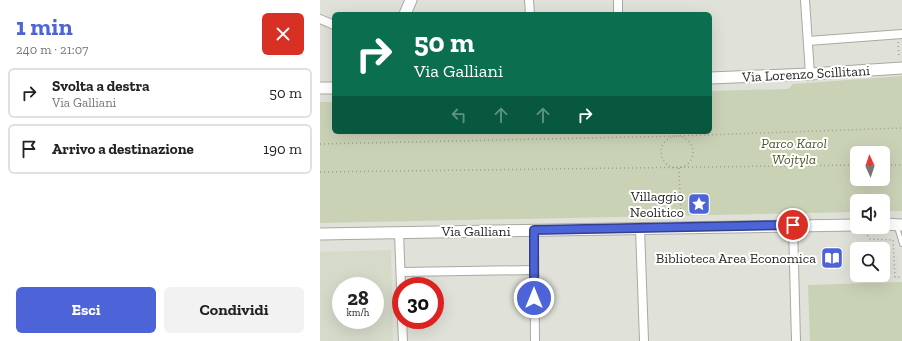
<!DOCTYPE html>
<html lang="it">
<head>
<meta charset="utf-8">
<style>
  :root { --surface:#fff; --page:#f2f2f2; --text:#222; --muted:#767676; --line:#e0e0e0; --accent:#4d63d8 }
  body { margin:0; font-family:"Zilla Slab",serif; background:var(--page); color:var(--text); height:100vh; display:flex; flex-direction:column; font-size:15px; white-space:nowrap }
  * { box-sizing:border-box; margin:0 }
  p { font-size:13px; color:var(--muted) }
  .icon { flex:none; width:22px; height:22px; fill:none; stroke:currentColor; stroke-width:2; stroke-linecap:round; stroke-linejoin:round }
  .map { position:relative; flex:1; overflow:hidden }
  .details { display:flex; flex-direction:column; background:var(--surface); width:320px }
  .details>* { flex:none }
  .guide { position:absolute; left:12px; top:12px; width:380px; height:122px; border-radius:6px; box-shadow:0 4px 16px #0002; background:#0b6e4f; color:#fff; overflow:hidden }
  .needle { width:26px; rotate:357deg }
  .fabs { position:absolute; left:530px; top:146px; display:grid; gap:8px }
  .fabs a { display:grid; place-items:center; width:40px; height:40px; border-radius:6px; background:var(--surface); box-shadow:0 4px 16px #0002; font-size:20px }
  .speed { position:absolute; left:12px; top:277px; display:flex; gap:8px; font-size:20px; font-weight:700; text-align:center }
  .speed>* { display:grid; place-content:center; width:52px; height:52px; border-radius:50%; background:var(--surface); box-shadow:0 4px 16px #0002; line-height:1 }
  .speed small { font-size:10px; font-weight:400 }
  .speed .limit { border:6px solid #d22; background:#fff; color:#111 }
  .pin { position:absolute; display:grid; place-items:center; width:34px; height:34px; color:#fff; margin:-17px; border:2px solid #fff; border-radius:50%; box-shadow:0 1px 4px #0007 }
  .me { position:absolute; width:44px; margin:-22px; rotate:0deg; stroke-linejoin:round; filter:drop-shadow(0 0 3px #0008) }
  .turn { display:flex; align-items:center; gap:14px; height:84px; padding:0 16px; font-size:18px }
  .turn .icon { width:52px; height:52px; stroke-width:2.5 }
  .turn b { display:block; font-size:28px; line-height:34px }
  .lanes { display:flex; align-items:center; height:38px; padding:0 16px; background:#0003; justify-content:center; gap:20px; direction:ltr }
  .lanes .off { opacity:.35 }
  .round { display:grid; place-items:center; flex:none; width:42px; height:42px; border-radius:6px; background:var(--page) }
  .head { display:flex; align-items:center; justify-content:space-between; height:68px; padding:0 16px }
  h1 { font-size:24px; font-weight:700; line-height:30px; color:var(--accent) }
  .button { display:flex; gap:8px; margin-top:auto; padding:8px 16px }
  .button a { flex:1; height:46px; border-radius:6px; background:var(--accent); color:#fff; font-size:16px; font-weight:700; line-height:46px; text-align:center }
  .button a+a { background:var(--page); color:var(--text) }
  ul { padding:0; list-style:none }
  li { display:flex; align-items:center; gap:12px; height:50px; margin:0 8px 6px; padding:0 8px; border:2px solid var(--line); border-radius:6px }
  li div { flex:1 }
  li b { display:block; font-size:15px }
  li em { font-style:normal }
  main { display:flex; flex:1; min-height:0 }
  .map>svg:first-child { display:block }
  .built { fill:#d5dac9; fill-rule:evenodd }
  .green { fill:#cad2b6; fill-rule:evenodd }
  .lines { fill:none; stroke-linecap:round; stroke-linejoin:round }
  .service-casing { stroke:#a7aaa1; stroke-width:6 }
  .minor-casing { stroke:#a7aaa1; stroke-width:10 }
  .tertiary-casing { stroke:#a7aaa1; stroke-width:13 }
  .path { stroke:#9d9f97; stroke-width:1.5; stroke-dasharray:1 3; stroke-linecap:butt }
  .service { stroke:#fff; stroke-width:4 }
  .minor { stroke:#fff; stroke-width:8 }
  .tertiary { stroke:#fff; stroke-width:11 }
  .route-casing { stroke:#32408c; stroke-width:10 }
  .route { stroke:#4d63d8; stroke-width:7 }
  .labels { text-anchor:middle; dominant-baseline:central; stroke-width:4; stroke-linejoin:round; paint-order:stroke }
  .street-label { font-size:14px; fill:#262723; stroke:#fff }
  .park-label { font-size:14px; font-style:italic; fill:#4d5927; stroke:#fff }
  .poi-label { font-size:14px; fill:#262723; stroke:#fff; text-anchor:end }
</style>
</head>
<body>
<main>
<section class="details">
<div class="head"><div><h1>1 min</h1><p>240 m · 21:07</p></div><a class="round" style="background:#d93025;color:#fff"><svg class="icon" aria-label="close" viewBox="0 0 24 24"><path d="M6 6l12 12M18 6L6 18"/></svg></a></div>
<ul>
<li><svg class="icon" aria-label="right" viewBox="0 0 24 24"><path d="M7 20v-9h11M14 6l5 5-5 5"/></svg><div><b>Svolta a destra</b><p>Via Galliani</p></div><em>50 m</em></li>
<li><svg class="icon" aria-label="arrive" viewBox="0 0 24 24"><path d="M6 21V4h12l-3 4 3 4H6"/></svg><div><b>Arrivo a destinazione</b></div><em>190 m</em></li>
</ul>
<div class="button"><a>Esci</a><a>Condividi</a></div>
</section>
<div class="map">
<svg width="582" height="341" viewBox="0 0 582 341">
  <rect width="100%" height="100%" fill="#e0e2d9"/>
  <path class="built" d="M71,250L73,341H0V252ZM21,286H55V320H21Z"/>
  <g class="green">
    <path d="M582,76V211H563V201H537V212L0,223V102H14V132H390V91L468,89L473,84ZM537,153H563V179H537Z"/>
    <polygon points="582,282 582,341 490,341 488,285"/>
  </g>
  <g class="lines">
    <g class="service-casing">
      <polyline id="service" points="577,227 582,244"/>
    </g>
    <g class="minor-casing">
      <g id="minor">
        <polyline points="209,0 210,14"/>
        <polyline points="298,0 298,14"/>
        <polyline points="485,0 490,74"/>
        <polyline points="0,19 14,25"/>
        <polyline points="488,41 582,34"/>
        <polyline points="473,225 476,341"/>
        <polyline points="320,227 324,341"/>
        <polyline points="214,230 215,341"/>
        <polyline points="79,232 81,286"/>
        <polyline points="81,272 214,270"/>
        <polyline points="82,320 83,341"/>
      </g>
    </g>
    <g class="tertiary-casing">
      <g id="tertiary">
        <polyline points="85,14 91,0"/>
        <polyline points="390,78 490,74 582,68"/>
        <polyline points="0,88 14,88"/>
        <polyline points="563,224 582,225"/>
        <polyline points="0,234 537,225"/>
      </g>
    </g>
    <g class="path">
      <polyline points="578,42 579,58"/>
      <polyline points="357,132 357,136"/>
      <circle cx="357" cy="152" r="16"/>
      <polyline points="0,144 357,136 582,128"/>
      <polyline points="563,165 582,165"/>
      <polyline points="359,168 361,218"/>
      <polyline points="0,172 537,165"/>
      <polyline points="545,232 550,239 573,240 575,277 582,277"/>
    </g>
    <use href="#service" class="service"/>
    <use href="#minor" class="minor"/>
    <use href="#tertiary" class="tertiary"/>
  </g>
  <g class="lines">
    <g class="route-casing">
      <polyline id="route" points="214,298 214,230 473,225"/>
    </g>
    <use href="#route" class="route"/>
  </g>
  <defs>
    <g id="sight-square" transform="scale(1.15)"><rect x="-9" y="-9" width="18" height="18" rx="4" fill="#4d63d8" stroke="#fff"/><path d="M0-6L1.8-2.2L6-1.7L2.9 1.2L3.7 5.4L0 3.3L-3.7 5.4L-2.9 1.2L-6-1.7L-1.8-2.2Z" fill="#fff"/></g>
    <g id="library-square" transform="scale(1.15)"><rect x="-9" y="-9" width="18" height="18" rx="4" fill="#4d63d8" stroke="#fff"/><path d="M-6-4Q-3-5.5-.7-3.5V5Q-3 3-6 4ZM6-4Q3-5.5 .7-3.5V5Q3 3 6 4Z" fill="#fff"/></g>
  </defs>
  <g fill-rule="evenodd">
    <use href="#sight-square" x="379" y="204"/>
    <use href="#library-square" x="512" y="258"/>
  </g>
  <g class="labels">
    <g class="street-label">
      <text transform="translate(486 74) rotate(-3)">Via Lorenzo Scillitani</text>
      <text x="156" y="231">Via Galliani</text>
    </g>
    <g class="park-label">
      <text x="474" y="143">Parco Karol<tspan x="474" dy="16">Wojtyla</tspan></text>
    </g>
    <g class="poi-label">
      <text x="364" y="196">Villaggio<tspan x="364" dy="16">Neolitico</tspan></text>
      <text x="496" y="258">Biblioteca Area Economica</text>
    </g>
  </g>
</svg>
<div class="fabs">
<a><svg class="needle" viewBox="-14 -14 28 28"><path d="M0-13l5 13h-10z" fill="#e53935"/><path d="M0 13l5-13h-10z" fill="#767676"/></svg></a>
<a><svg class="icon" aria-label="sound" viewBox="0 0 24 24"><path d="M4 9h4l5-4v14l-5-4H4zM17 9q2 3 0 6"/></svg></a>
<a><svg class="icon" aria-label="search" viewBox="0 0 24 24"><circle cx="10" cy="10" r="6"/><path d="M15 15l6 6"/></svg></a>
</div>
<div class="speed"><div>28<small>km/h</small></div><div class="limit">30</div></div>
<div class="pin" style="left:473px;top:225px;background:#d93025"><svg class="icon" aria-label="arrive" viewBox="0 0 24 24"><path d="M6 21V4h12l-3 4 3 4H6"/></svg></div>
<svg class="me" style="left:214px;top:298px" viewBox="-20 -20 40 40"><circle r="17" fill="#4d63d8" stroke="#fff" stroke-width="3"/><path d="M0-11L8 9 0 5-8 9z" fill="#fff"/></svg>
<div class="guide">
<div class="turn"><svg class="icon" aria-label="right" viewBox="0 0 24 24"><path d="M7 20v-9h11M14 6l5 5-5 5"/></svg><div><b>50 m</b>Via Galliani</div></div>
<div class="lanes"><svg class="icon off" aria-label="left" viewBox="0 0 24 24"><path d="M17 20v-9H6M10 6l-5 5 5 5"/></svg><svg class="icon off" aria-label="ahead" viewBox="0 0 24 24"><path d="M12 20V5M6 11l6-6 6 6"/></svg><svg class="icon off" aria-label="ahead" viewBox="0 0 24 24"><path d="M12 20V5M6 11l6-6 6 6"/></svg><svg class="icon" aria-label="right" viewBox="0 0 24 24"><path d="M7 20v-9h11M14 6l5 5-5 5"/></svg></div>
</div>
</div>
</main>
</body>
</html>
